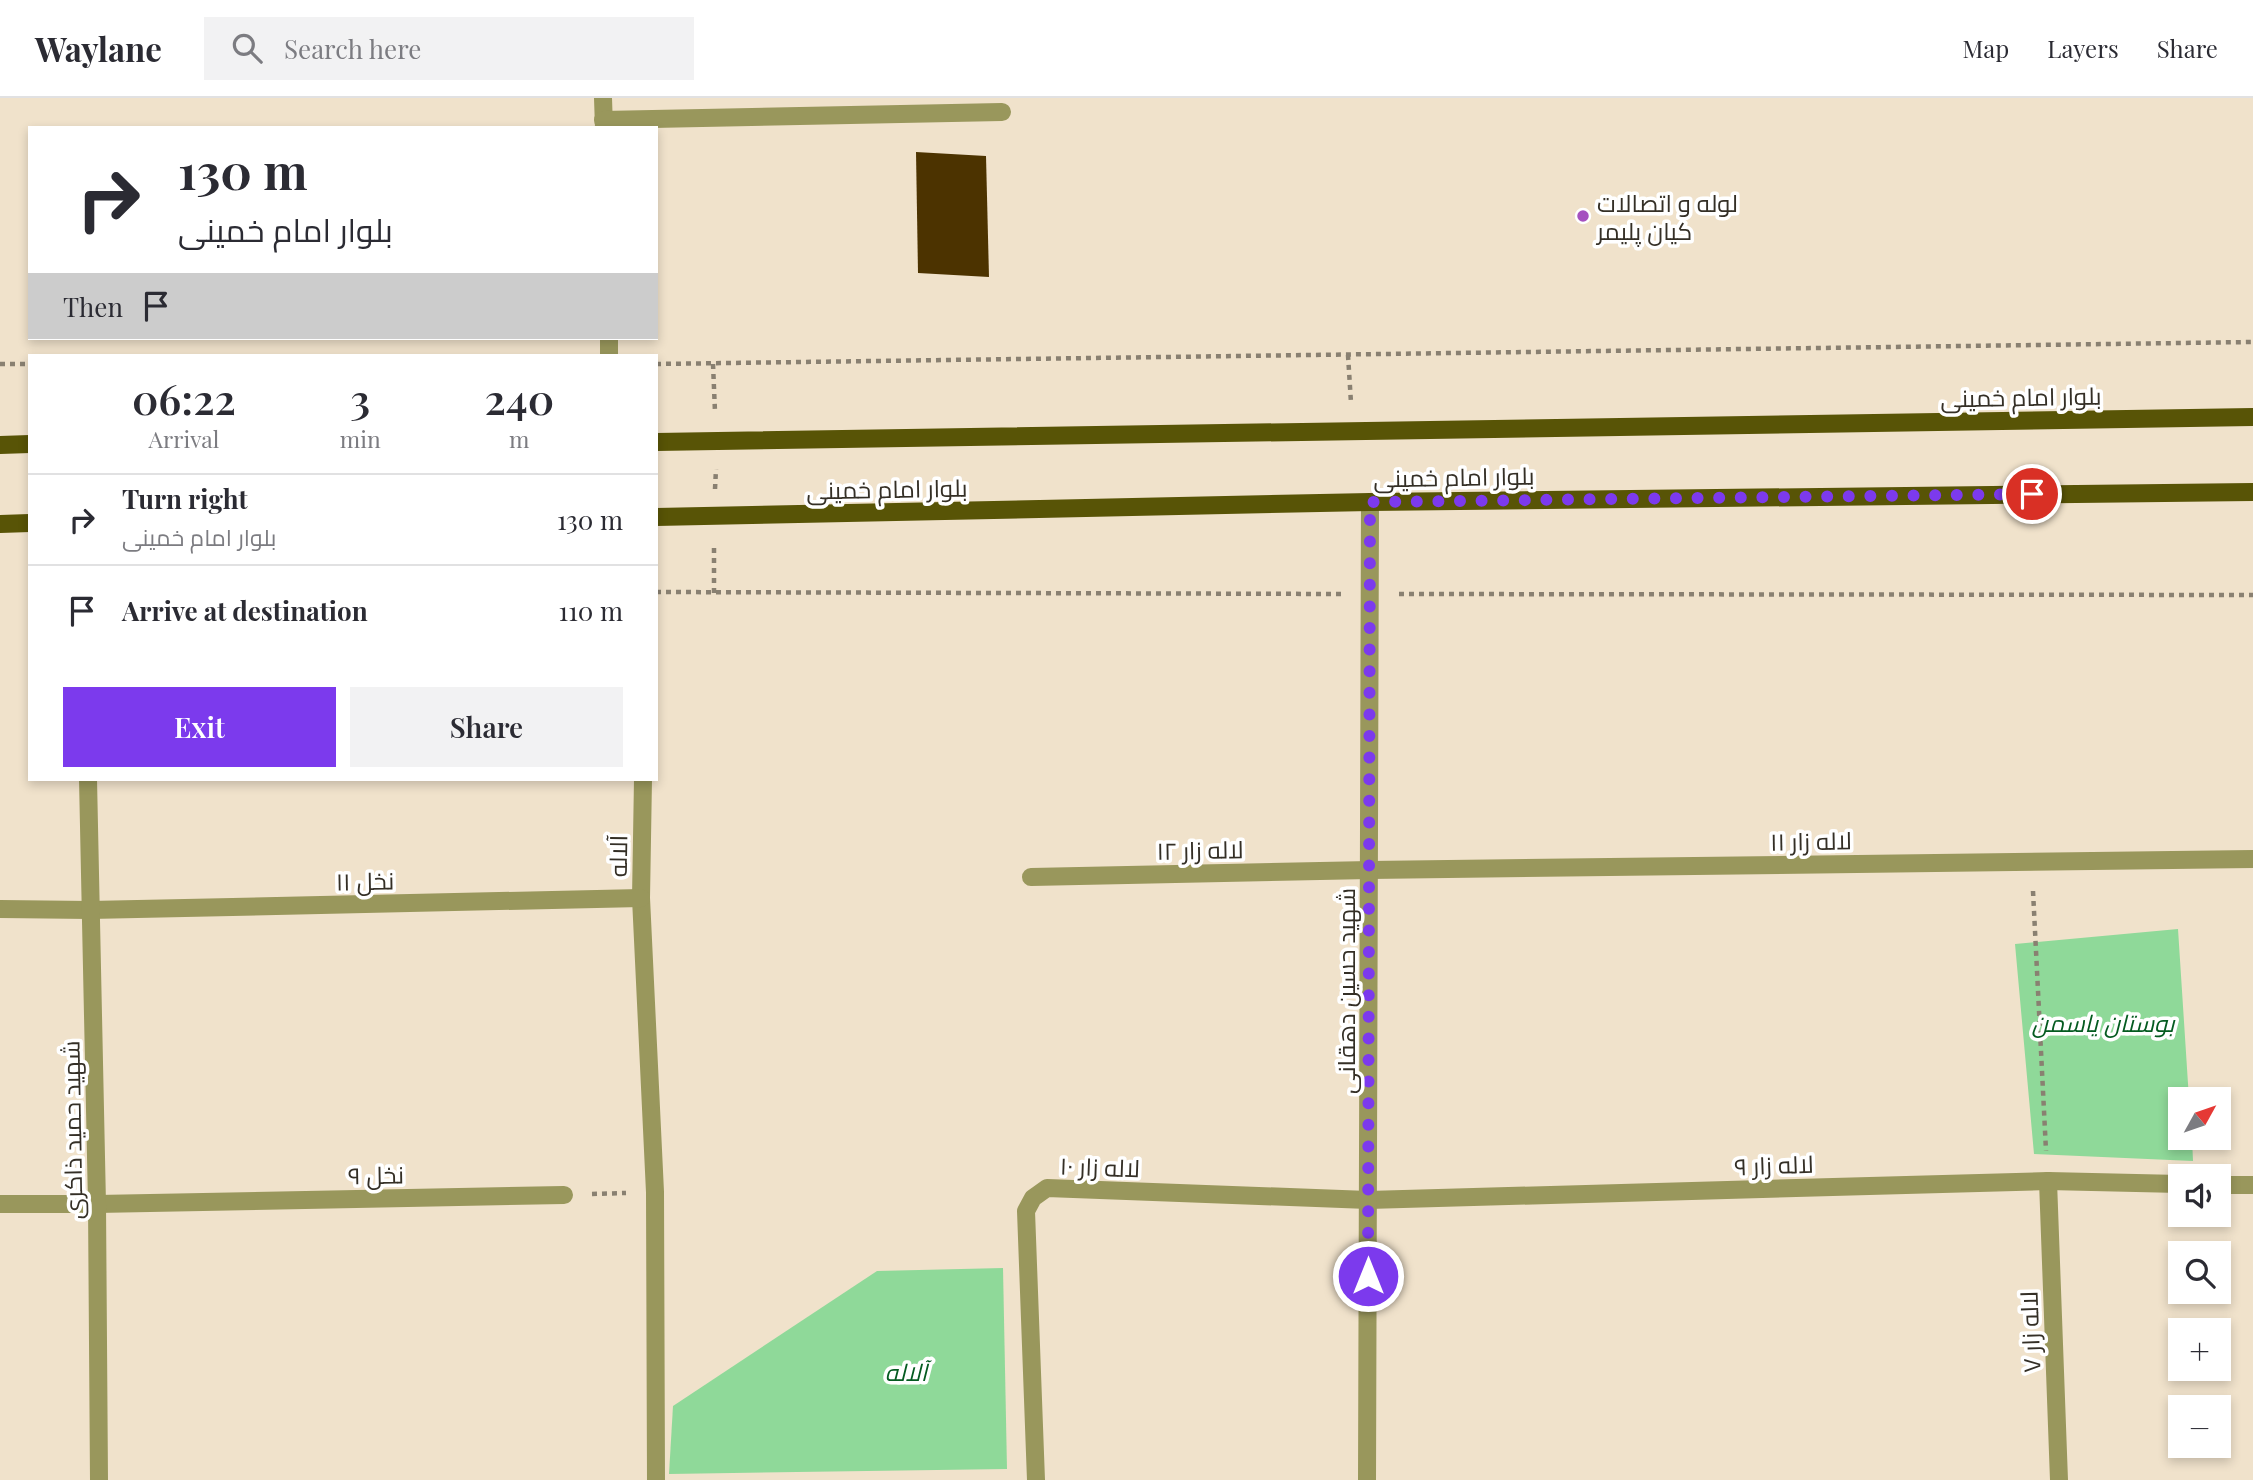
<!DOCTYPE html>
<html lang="en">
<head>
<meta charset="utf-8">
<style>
  :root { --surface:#fff; --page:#f2f2f3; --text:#2b2b33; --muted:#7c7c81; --line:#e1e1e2; --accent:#7c3aed }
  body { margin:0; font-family:"Playfair Display",Cairo,serif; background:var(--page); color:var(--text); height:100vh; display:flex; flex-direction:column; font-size:26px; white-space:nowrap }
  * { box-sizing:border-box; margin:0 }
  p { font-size:23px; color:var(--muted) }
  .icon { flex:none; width:38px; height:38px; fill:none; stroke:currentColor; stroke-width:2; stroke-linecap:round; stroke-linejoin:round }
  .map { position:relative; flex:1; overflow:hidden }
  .drawer { position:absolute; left:28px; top:256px; width:630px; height:427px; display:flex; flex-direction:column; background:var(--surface); border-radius:0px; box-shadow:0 4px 10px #0003 }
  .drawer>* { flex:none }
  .top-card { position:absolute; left:28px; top:28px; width:630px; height:214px; border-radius:0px; box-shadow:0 4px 10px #0003; background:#fff; color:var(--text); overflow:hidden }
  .needle { width:46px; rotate:50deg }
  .fabs { position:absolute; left:2168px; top:989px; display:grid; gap:14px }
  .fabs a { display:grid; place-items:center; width:63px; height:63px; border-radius:0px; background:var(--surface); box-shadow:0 4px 10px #0003; font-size:35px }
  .pin { position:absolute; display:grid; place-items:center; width:60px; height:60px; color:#fff; margin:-30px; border:4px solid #fff; border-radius:50%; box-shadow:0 2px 7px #0007 }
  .me { position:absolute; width:77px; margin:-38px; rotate:0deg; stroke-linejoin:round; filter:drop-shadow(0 0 5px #0008) }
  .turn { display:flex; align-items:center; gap:24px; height:147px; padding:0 35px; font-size:32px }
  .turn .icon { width:91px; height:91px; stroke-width:2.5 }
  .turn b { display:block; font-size:49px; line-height:60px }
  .then { display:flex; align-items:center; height:66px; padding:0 35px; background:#0003; gap:14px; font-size:26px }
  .eta { display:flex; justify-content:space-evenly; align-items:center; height:119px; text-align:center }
  .eta b { font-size:42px; font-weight:600; line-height:49px }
  .primary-button { display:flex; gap:14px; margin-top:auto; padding:14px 35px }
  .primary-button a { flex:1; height:80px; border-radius:0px; background:var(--accent); color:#fff; font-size:28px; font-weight:600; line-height:80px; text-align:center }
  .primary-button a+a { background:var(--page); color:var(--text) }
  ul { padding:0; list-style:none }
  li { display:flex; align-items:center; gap:21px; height:91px; padding:0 35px; border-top:2px solid var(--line) }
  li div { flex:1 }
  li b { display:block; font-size:26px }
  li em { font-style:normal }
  header { display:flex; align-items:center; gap:42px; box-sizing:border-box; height:98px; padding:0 35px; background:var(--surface); border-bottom:2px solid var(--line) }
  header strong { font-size:33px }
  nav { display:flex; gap:38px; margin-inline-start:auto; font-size:24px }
  .search { width:490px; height:63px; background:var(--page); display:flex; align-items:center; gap:18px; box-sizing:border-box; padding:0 24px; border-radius:0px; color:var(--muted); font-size:26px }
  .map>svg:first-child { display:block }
  .green { fill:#8fd999 }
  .building { fill:#4c3300 }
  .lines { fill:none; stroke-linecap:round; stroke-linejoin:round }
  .path { stroke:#898071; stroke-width:4.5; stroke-dasharray:5 5; stroke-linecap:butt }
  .minor { stroke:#99975c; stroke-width:18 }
  .tertiary { stroke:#99975c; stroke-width:18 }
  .primary { stroke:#585406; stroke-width:18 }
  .route { stroke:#7c3aed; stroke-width:12; stroke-dasharray:0 21.6 }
  .poi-dot { fill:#a551c0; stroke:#fff; stroke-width:2.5 }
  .labels { text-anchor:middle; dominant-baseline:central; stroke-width:7; stroke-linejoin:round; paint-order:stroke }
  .poi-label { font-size:24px; fill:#342f26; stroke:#fff; text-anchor:start }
  .street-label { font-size:24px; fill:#342f26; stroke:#fff }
  .park-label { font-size:24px; font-style:italic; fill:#045b20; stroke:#fff }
</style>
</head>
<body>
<header>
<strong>Waylane</strong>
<div class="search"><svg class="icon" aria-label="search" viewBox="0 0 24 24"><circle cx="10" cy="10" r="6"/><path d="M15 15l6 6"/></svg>Search here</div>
<nav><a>Map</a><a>Layers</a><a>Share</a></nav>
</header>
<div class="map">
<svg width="2253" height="1382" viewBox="0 0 2253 1382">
  <rect width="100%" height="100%" fill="#f0e2cb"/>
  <g class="green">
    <polygon points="2178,831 2189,1001 2180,1001 2180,1040 2192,1040 2193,1063 2034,1056 2015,846"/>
    <polygon points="1003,1170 1007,1371 669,1376 673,1308 877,1173"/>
  </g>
  <polygon class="building" points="916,54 986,58 989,179 918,175"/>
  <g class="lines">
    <g class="path">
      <polyline points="1348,257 1351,305"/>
      <polyline points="0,266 30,266"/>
      <polyline points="656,266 2253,244"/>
      <polyline points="713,266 715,314"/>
      <polyline points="715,391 716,371"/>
      <polyline points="656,494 1341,496"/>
      <polyline points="714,495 714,445"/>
      <polyline points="1399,496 2253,497"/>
      <polyline points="2033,793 2046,1053"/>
      <polyline points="592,1096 626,1095"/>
    </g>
    <g class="minor">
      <polyline points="603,0 604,30"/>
      <polyline points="603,22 1002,14"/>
      <polyline points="609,240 609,257"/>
      <polyline points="643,681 641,800 655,1094 656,1382"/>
      <polyline points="1031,779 1370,772 2253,761"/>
      <polyline points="0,811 90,812 641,800"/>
      <polyline points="2048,1083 2059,1382"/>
      <polyline points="2219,1087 2253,1087"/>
      <polyline points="0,1106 97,1106 564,1097"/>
      <polyline points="1036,1382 1026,1113 1033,1100 1047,1090 1368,1102 2048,1083 2180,1086"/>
    </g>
    <g class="tertiary">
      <polyline points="88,681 97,1106 99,1382"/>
      <polyline points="1367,1382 1370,404"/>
    </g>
    <g class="primary">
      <polyline points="656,344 2253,319"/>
      <polyline points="0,347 30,346"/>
      <polyline points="656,419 1370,404 2253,394"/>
      <polyline points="0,426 30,425"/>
    </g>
  </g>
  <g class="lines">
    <polyline class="route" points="1368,1178 1370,404 2032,396"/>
  </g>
  <circle class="poi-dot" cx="1583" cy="118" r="7"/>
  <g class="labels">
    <g class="poi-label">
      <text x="1597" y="104">لوله و اتصالات<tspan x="1597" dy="28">کیان پلیمر</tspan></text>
    </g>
    <g class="street-label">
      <text transform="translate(2021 298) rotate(-1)">بلوار امام خمینی</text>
      <text transform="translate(1454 378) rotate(-1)">بلوار امام خمینی</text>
      <text transform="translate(887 390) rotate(-1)">بلوار امام خمینی</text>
      <text transform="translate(1811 742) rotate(-1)">لاله زار ۱۱</text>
      <text transform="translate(1200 751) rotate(-1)">لاله زار ۱۲</text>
      <text transform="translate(617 758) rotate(-89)">آلاله</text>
      <text transform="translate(365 782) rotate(-1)">نخل ۱۱</text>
      <text transform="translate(1345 893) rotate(-90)">شهید حسین دهقانی</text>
      <text transform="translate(71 1032) rotate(-91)">شهید حمید ذاکری</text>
      <text transform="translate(1774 1066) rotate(-2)">لاله زار ۹</text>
      <text transform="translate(1100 1068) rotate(2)">لاله زار ۱۰</text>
      <text transform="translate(376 1076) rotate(-1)">نخل ۹</text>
      <text transform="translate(2029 1234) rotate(-92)">لاله زار ۷</text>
    </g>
    <g class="park-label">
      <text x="2103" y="924">بوستان یاسمن</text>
      <text x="906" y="1273">آلاله</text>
    </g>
  </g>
</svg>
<div class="fabs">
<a><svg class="needle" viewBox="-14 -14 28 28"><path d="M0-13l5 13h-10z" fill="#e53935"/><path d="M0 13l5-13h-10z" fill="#7c7c81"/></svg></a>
<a><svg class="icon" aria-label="sound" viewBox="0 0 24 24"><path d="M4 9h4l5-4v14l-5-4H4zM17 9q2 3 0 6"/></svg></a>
<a><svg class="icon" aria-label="search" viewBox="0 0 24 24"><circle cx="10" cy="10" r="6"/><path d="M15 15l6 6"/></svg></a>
<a>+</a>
<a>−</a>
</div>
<div class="pin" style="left:2032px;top:396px;background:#d93025"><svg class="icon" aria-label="arrive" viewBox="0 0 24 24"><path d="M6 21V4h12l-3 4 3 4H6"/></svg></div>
<svg class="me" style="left:1368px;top:1178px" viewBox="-20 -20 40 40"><circle r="17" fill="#7c3aed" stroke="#fff" stroke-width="3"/><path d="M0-11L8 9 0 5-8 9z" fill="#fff"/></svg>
<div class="top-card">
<div class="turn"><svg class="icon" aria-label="right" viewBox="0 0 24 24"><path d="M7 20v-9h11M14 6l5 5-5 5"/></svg><div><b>130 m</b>بلوار امام خمینی</div></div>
<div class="then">Then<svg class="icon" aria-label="arrive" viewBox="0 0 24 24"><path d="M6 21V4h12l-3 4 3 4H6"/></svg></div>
</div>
<section class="drawer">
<div class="eta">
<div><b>06:22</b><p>Arrival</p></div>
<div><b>3</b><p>min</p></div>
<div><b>240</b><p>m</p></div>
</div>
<ul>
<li><svg class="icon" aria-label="right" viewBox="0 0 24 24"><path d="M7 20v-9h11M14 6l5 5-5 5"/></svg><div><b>Turn right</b><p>بلوار امام خمینی</p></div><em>130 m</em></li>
<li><svg class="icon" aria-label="arrive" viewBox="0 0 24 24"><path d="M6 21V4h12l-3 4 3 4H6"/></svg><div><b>Arrive at destination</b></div><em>110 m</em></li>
</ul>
<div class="primary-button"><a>Exit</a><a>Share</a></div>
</section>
</div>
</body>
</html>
